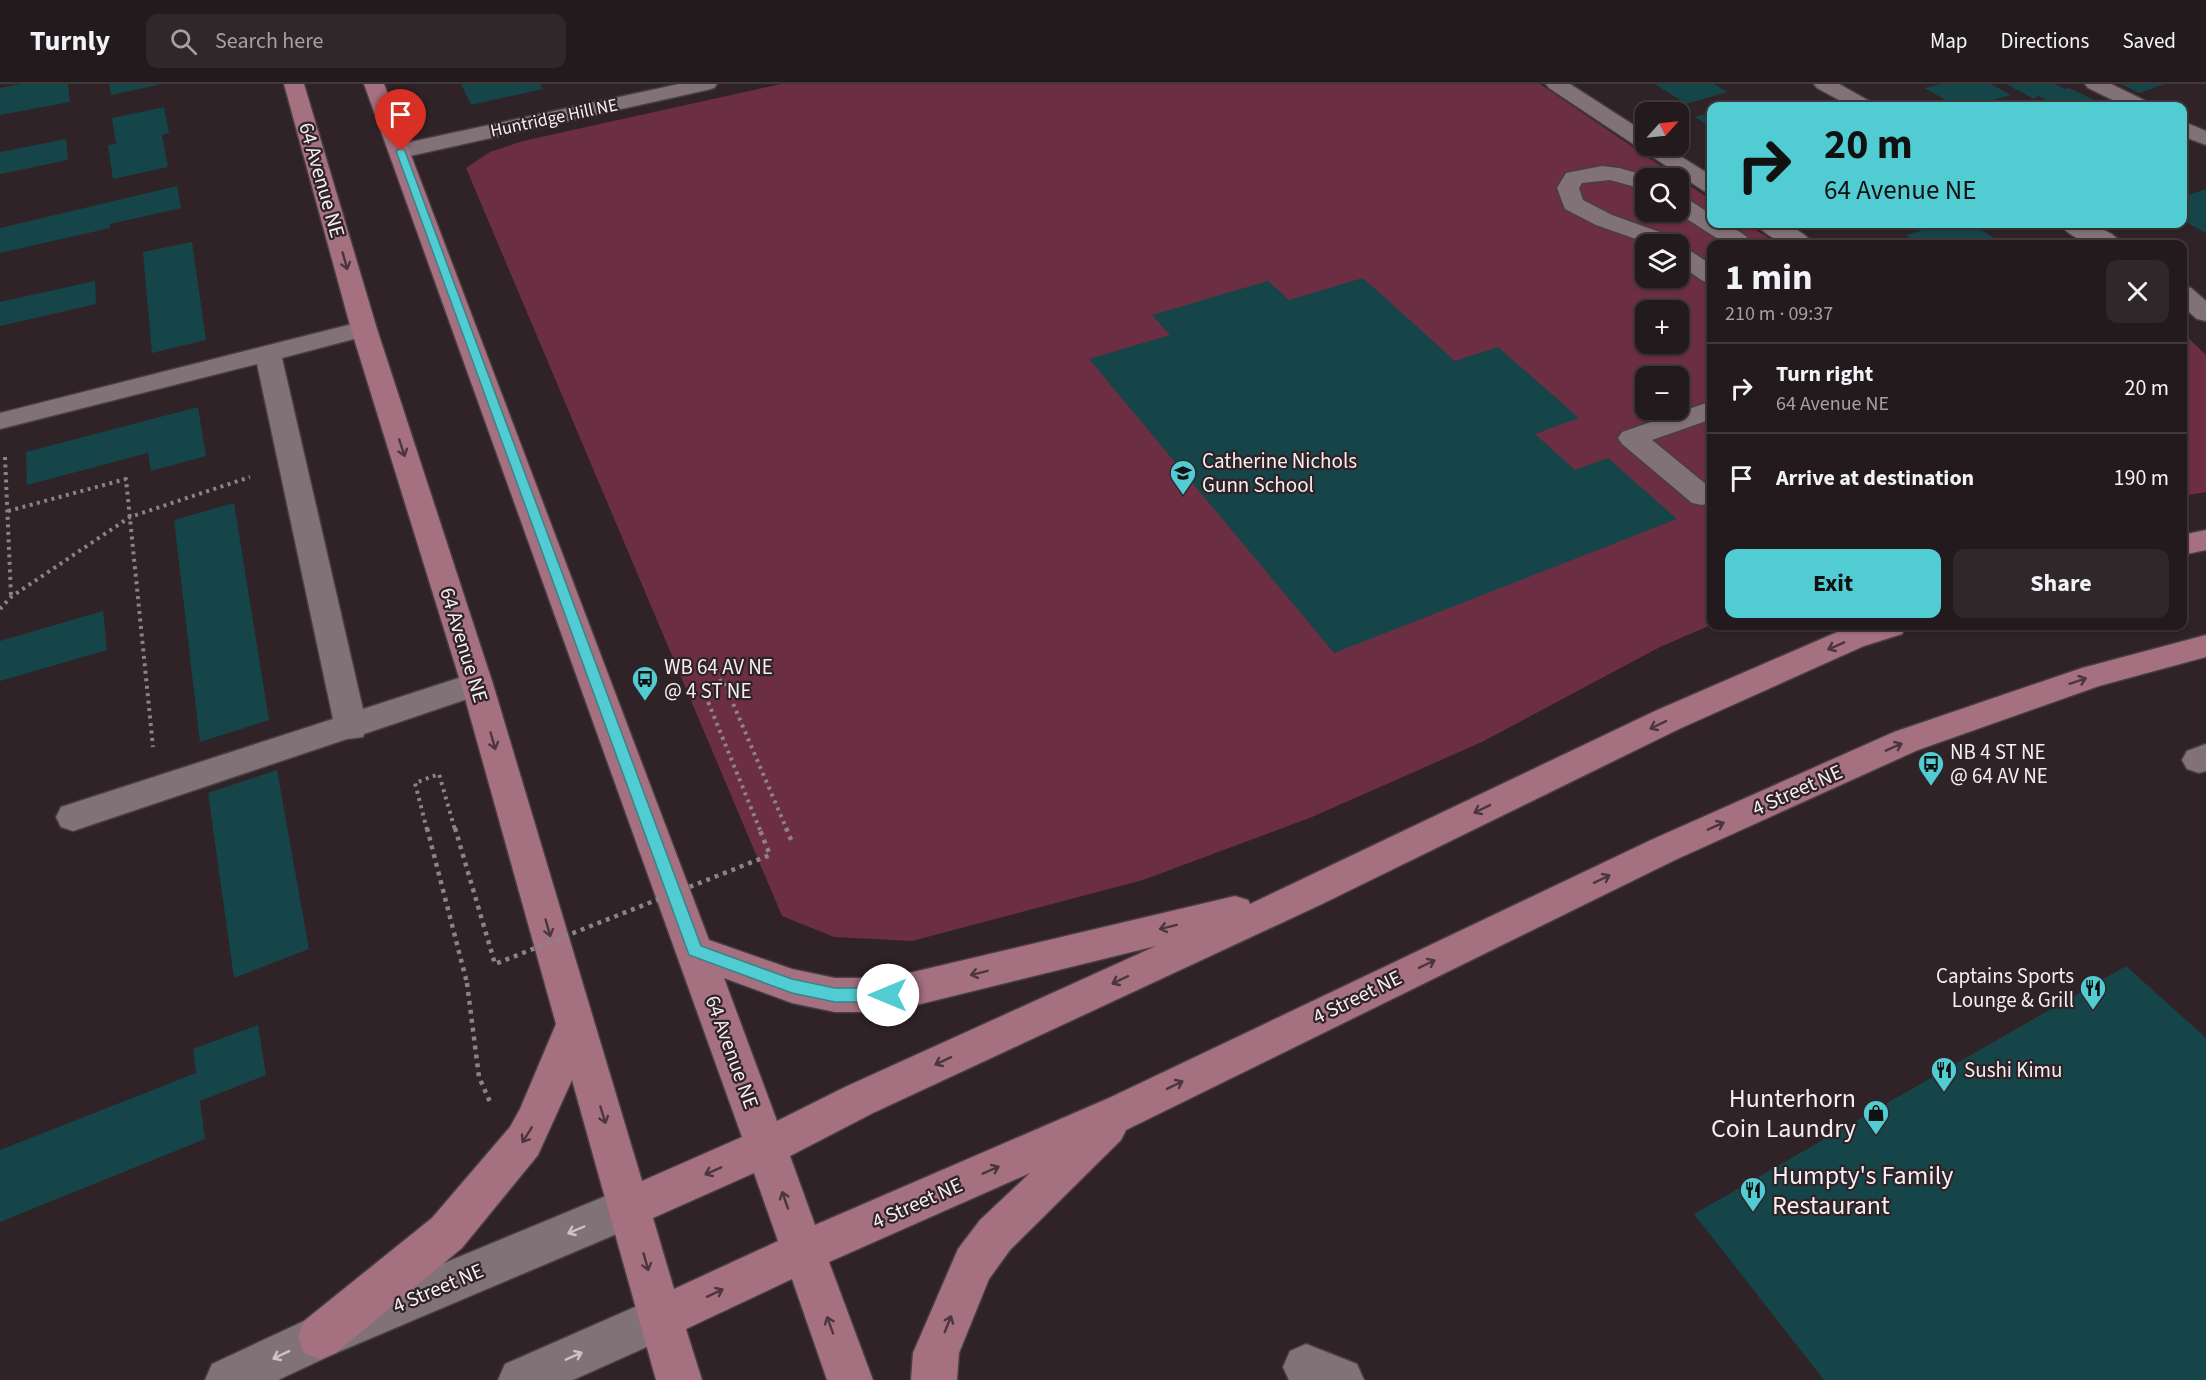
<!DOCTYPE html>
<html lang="en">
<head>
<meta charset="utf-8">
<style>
  :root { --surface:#231a1d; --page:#2f272a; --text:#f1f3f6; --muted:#a3a1a4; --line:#40383b; --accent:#51ccd3 }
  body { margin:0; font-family:"Source Sans 3",sans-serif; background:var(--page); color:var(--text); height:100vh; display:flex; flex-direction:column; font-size:22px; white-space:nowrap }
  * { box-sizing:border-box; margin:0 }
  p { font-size:20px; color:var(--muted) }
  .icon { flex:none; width:33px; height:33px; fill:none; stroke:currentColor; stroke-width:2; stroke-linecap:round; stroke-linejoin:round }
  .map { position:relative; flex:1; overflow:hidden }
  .panel { position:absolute; left:1707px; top:156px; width:480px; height:390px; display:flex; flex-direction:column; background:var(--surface); border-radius:12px; box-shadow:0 2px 4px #0004,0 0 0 2px var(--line) }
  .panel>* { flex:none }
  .hud { position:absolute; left:1707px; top:18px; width:480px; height:126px; border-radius:12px; box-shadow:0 2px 4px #0004,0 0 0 2px var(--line); background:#51ccd3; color:#111; overflow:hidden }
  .needle { width:39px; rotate:63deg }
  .buttons { position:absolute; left:1635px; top:18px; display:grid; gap:12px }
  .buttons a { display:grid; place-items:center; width:54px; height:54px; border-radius:12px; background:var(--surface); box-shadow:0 2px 4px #0004,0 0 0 2px var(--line); font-size:30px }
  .pin { position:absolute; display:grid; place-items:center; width:51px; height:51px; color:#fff; margin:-62px -26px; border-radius:50% 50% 50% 0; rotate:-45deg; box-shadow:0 0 6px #0007 }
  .pin .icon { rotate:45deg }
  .me { position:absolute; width:66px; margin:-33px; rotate:270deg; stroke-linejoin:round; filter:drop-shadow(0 0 4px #0008) }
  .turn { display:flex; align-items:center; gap:21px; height:126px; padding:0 18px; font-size:27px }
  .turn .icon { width:78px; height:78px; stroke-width:2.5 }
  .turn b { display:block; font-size:42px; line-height:51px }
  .round { display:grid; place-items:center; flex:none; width:63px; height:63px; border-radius:12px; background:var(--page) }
  .summary { display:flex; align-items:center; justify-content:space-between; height:102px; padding:0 18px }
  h1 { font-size:36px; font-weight:700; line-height:45px }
  .button { display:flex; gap:12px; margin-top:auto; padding:12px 18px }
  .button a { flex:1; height:69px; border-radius:12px; background:var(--accent); color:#111; font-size:24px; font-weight:700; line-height:69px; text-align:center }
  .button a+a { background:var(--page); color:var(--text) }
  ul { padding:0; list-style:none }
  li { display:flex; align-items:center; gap:18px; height:90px; padding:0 18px; border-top:2px solid var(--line) }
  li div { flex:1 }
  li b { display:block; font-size:22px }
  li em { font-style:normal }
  header { display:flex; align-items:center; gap:36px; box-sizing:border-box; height:84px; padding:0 30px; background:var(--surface); border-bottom:2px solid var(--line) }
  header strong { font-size:28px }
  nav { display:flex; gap:33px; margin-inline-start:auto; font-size:21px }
  .search { width:420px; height:54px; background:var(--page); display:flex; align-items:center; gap:15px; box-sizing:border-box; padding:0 21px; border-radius:12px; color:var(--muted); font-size:22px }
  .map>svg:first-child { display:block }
  .green { fill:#6c2e43; fill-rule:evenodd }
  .building { fill:#154548 }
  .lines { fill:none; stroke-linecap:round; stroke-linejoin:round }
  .minor-casing { stroke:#483e41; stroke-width:3 }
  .major-casing { stroke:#483e41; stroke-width:3 }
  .path-far1 { stroke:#8d8285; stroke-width:4; stroke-dasharray:3 4.5; stroke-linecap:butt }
  .path { stroke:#8d8285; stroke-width:4.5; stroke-dasharray:4 5; stroke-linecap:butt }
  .minor { fill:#807276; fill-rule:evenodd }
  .major { fill:#a57080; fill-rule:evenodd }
  .path-bridge-far1 { stroke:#8d8285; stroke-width:4; stroke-dasharray:3 4.5; stroke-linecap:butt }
  .path-bridge { stroke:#8d8285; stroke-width:4.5; stroke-dasharray:4 5; stroke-linecap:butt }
  .oneway { stroke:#4c363d }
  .oneway2 { stroke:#cdc3c5 }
  .route { fill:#51ccd3; stroke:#358589; stroke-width:1.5 }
  .labels { text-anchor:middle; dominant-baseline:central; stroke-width:4.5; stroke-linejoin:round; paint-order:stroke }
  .far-street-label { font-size:18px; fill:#f6eef0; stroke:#2f2327 }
  .street-label { font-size:21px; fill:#f6eef0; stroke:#2f2327 }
  .poi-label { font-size:21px; fill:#f6eef0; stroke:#2f2327; text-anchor:start }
  .near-poi-label { font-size:26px; fill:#f6eef0; stroke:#2f2327; text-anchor:end }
</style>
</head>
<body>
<header>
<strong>Turnly</strong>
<div class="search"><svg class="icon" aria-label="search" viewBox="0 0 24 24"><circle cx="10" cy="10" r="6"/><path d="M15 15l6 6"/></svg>Search here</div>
<nav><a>Map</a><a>Directions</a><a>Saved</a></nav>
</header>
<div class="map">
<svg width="2206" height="1296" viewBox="0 0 2206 1296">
  <rect width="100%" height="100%" fill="#2f2327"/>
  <g class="green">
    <path d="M781,0H1540L1711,116L1712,140H1746L1778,160H1712L1711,541L1660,563L1482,658L1312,733L1143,796L912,857L834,853L782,832L466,84L490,68L523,57ZM1646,94H1678V128H1646ZM1646,160H1678V194H1646ZM1646,226H1678V260H1646ZM1646,292H1678V326H1646Z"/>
    <polygon points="2183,249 2206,271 2206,408 2183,412"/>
  </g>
  <g class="building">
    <polygon points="21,0 68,0 70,18 0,31 0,4"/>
    <polygon points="109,0 158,0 158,1 111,11"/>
    <polygon points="461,0 540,0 543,5 471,21"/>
    <polygon points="1655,0 1714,0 1727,8 1686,20"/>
    <polygon points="1941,0 1991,0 2011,11 1971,22 1957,22 1924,4"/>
    <polygon points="2006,0 2055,0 2065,5 2069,4 2107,22 2058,22 2038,12 2034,15"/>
    <polygon points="2121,0 2165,0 2139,9"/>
    <polygon points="1752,17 1761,22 1734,22"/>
    <polygon points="164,23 169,49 162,51 168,83 113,95 108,61 116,60 112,34"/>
    <polygon points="1712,28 1712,44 1695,33"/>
    <polygon points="66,55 68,76 0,90 0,68"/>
    <polygon points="177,102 181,124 110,140 110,144 0,169 0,144"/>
    <polygon points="2206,105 2206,149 2182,136 2182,113"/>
    <polygon points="1944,140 1972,140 2002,159 1920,160 1906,151"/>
    <polygon points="192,158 206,256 152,269 143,168"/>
    <polygon points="1363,194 1455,277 1498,263 1579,334 1535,350 1575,386 1608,374 1677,435 1334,569 1089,275 1170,251 1152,231 1268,197 1289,216"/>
    <polygon points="95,197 96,220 0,242 0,218"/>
    <polygon points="198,323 206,372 151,387 148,369 27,401 26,368"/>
    <polygon points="234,419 269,636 200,658 174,436"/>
    <polygon points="103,527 107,566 0,597 0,557"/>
    <polygon points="277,686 309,865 234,894 208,709"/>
    <polygon points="2126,882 2206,954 2206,1296 1824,1296 1694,1130"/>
    <polygon points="258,941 266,991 200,1017 205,1055 0,1138 0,1066 196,989 193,965"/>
  </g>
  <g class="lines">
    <g class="minor-casing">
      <g id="minor">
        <polygon points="679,0 717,0 714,4 707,6 401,74 393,72 390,67 393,62 401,60"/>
        <polygon points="1546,0 1570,0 1646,49 1646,62 1664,62 1712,92 1712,109 1704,107 1549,4"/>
        <polygon points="1814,0 1839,0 1871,18 1874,22 1850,22 1817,4"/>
        <polygon points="2085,0 2111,0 2148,18 2151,22 2125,22 2088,4"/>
        <polygon points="2182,37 2206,47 2206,61 2182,52"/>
        <polygon points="1602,82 1619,84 1654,94 1646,94 1646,106 1610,96 1582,99 1579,104 1583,116 1612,131 1668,151 1677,160 1650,160 1596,141 1565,125 1557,104 1566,89"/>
        <path d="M1678,112L1686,114L1712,131V140C1727,140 1744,147 1753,160H1726L1676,128H1678Z"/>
        <path d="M1757,140C1777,138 1800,142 1813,160C1793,162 1770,158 1757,140Z"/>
        <path d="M2060,140C2080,138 2109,142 2122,160C2102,162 2073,159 2060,140Z"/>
        <polygon points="1678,162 1686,164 1712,181 1712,199 1703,197 1678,180"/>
        <polygon points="2182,202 2191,204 2206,217 2206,237 2197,235 2182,222"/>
        <polygon points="364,237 373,240 377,245 373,250 282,274 363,625 477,588 488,592 493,600 488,608 364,650 363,653 347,655 73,747 61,743 56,733 61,723 333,635 257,280 0,345 0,329"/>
        <polygon points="1712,317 1712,335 1652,356 1707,401 1712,400 1712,419 1702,421 1692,419 1622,360 1618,354 1622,348"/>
        <polygon points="2206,660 2206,687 2199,689 2187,685 2182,676 2187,667"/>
        <polygon points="630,1102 645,1108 651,1123 645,1138 336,1269 278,1296 205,1296 212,1280 304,1237"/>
        <polygon points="662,1211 678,1217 684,1233 678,1249 573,1296 498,1296 505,1280"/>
        <polygon points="1306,1260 1357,1280 1364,1296 1289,1296 1283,1283 1290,1267"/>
      </g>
    </g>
    <g class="major-casing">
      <g id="major">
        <path d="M284,0H304L377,245L493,600L642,1097L742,1053L364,0H384L709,856L792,885L835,894H888L1235,812L1248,816L1250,820L1655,627L1842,546L1856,542H1906L1902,550L1864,562L1679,645L1320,821L873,1029L790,1072L815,1141L1109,1014L1651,756L1894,648L2082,584L2206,551V573L2099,602L1918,666L1675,776L1126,1046L1121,1056L1010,1166L989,1195L959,1269L957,1296H911L913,1269L958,1165L980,1136L1030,1089L829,1178L873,1296H827L792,1195L686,1245L702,1296H656L572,996L538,1071L462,1164L336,1269L320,1275L304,1269L298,1253L304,1237L432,1134L510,1043L520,1025L556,940L461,600L351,245ZM1156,862L845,1003L777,1037L724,894L792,919L835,928H888ZM754,1089L778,1157L674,1205L653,1134Z"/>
        <polygon points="2206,446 2206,466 2182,471 2182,451"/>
      </g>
    </g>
    <g class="path-far1">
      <polyline points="5,373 11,512"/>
      <polyline points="8,427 126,395 153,663"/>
      <polyline points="0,525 11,513 130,433 250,393"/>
    </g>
    <polyline class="path" points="467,899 479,993 490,1018"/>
    <use href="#minor" class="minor"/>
    <use href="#major" class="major"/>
    <g class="path-bridge-far1">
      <polyline points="427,746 415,699 439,690 455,746"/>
      <polyline points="760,746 702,603 723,596 787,746"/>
    </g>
    <g class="path-bridge">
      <polyline points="427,744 467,899"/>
      <polyline points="455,744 495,880 770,771 759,744"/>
      <polyline points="786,744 792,758"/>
    </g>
  </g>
  <defs><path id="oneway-shaft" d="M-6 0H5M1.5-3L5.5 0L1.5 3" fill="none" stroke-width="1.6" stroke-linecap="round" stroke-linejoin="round" transform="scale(1.5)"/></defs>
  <g class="oneway">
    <use href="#oneway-shaft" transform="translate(345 177) rotate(74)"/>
    <use href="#oneway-shaft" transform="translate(402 364) rotate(72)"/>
    <use href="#oneway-shaft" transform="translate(1836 562) rotate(156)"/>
    <use href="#oneway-shaft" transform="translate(2078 597) rotate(-19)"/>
    <use href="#oneway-shaft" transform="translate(1658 641) rotate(154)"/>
    <use href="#oneway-shaft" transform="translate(493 657) rotate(74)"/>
    <use href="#oneway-shaft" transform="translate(1894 663) rotate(-24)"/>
    <use href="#oneway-shaft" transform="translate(1482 725) rotate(154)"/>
    <use href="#oneway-shaft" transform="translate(1716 742) rotate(-24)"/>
    <use href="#oneway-shaft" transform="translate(1602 795) rotate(-26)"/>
    <use href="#oneway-shaft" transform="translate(1168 843) rotate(166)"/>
    <use href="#oneway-shaft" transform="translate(548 844) rotate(74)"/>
    <use href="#oneway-shaft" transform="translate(1427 880) rotate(-26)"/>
    <use href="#oneway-shaft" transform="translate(979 889) rotate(166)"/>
    <use href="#oneway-shaft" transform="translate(1120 896) rotate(155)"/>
    <use href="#oneway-shaft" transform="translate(943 977) rotate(155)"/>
    <use href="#oneway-shaft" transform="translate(1175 1001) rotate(-26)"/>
    <use href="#oneway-shaft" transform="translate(603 1031) rotate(73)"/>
    <use href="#oneway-shaft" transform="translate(527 1051) rotate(122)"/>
    <use href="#oneway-shaft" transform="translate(991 1086) rotate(-24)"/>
    <use href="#oneway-shaft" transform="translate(713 1087) rotate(156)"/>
    <use href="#oneway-shaft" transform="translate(785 1116) rotate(-109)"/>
    <use href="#oneway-shaft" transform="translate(646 1178) rotate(74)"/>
    <use href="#oneway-shaft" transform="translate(715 1209) rotate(-25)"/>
    <use href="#oneway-shaft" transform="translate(948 1240) rotate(-68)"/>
    <use href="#oneway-shaft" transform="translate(830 1241) rotate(-110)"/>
  </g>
  <g class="oneway2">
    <use href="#oneway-shaft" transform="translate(576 1146) rotate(157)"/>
    <use href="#oneway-shaft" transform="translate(281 1271) rotate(155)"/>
    <use href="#oneway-shaft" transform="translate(574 1272) rotate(-24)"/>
  </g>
  <polygon class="route" points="401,64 405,67 701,862 792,895 835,904 888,904 894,906 896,911 894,916 888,918 835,918 792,909 689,871 396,67"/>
  <defs>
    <g id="school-pin" transform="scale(1.35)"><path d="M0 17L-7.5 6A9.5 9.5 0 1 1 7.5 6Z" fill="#51ccd3" stroke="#2f2327"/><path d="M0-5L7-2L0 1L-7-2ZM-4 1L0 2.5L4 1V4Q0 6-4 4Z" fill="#111"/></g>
    <g id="bus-pin" transform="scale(1.35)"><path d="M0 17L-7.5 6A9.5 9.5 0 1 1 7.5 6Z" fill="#51ccd3" stroke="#2f2327"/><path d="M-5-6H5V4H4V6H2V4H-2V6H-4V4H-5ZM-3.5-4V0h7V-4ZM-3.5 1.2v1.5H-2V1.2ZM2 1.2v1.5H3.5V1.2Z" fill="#111"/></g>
    <g id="restaurant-pin" transform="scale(1.35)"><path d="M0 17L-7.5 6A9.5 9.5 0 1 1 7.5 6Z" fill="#51ccd3" stroke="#2f2327"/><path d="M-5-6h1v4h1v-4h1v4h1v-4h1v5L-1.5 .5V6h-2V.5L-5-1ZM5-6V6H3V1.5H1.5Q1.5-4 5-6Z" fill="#111"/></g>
    <g id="shop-pin" transform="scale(1.35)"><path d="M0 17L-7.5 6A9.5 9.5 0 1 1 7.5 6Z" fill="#51ccd3" stroke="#2f2327"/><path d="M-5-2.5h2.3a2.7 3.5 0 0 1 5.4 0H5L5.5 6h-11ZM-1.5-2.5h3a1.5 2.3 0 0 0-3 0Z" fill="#111"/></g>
  </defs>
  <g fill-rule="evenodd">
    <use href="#school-pin" x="1183" y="389"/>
    <use href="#bus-pin" x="645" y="595"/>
    <use href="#bus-pin" x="1931" y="680"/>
    <use href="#restaurant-pin" x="2093" y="904"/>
    <use href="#restaurant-pin" x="1944" y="986"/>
    <use href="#shop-pin" x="1876" y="1029"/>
    <use href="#restaurant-pin" x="1753" y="1106"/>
  </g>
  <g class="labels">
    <g class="far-street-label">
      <text transform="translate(554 34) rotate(-12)">Huntridge Hill NE</text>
    </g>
    <g class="street-label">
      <text transform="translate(322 96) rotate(74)">64 Avenue NE</text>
      <text transform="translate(464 561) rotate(73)">64 Avenue NE</text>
      <text transform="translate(1797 706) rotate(-24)">4 Street NE</text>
      <text transform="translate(1357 913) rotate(-26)">4 Street NE</text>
      <text transform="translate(732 968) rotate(70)">64 Avenue NE</text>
      <text transform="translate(917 1119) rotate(-24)">4 Street NE</text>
      <text transform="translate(438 1204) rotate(-23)">4 Street NE</text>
    </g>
    <g class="poi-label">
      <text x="1202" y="377">Catherine Nichols<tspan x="1202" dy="24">Gunn School</tspan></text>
      <text x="664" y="583">WB 64 AV NE<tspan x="664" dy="24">@ 4 ST NE</tspan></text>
      <text x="1950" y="668">NB 4 ST NE<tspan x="1950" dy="24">@ 64 AV NE</tspan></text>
      <text x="2074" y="892" text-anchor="end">Captains Sports<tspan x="2074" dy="24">Lounge &amp; Grill</tspan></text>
      <text x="1964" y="986">Sushi Kimu</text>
    </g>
    <g class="near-poi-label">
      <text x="1856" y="1014">Hunterhorn<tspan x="1856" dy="30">Coin Laundry</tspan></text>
      <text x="1772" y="1091" text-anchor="start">Humpty's Family<tspan x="1772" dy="30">Restaurant</tspan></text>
    </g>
  </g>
</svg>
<div class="buttons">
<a><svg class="needle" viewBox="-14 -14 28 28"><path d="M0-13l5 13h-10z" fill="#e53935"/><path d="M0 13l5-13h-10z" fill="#a3a1a4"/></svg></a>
<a><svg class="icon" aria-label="search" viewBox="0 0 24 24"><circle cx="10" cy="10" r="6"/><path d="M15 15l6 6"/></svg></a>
<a><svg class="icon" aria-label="layers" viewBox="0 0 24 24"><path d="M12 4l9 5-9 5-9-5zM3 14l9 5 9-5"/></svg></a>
<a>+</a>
<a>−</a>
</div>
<div class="pin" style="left:401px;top:67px;background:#d93025"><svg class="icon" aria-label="arrive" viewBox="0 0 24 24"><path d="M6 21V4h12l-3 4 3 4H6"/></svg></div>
<svg class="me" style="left:888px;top:911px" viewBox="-20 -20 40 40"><circle r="19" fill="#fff"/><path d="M0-13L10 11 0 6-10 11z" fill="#51ccd3"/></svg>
<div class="hud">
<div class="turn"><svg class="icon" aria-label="right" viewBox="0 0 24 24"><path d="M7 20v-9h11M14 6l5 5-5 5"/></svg><div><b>20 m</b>64 Avenue NE</div></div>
</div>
<section class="panel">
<div class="summary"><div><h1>1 min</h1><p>210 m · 09:37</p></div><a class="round"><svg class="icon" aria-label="close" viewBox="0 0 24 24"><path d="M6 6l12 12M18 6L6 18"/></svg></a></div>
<ul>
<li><svg class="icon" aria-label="right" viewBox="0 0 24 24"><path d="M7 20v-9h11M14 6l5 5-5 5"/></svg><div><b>Turn right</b><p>64 Avenue NE</p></div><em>20 m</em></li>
<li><svg class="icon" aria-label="arrive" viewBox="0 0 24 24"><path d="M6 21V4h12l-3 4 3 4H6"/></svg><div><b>Arrive at destination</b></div><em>190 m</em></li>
</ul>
<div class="button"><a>Exit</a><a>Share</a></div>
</section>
</div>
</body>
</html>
